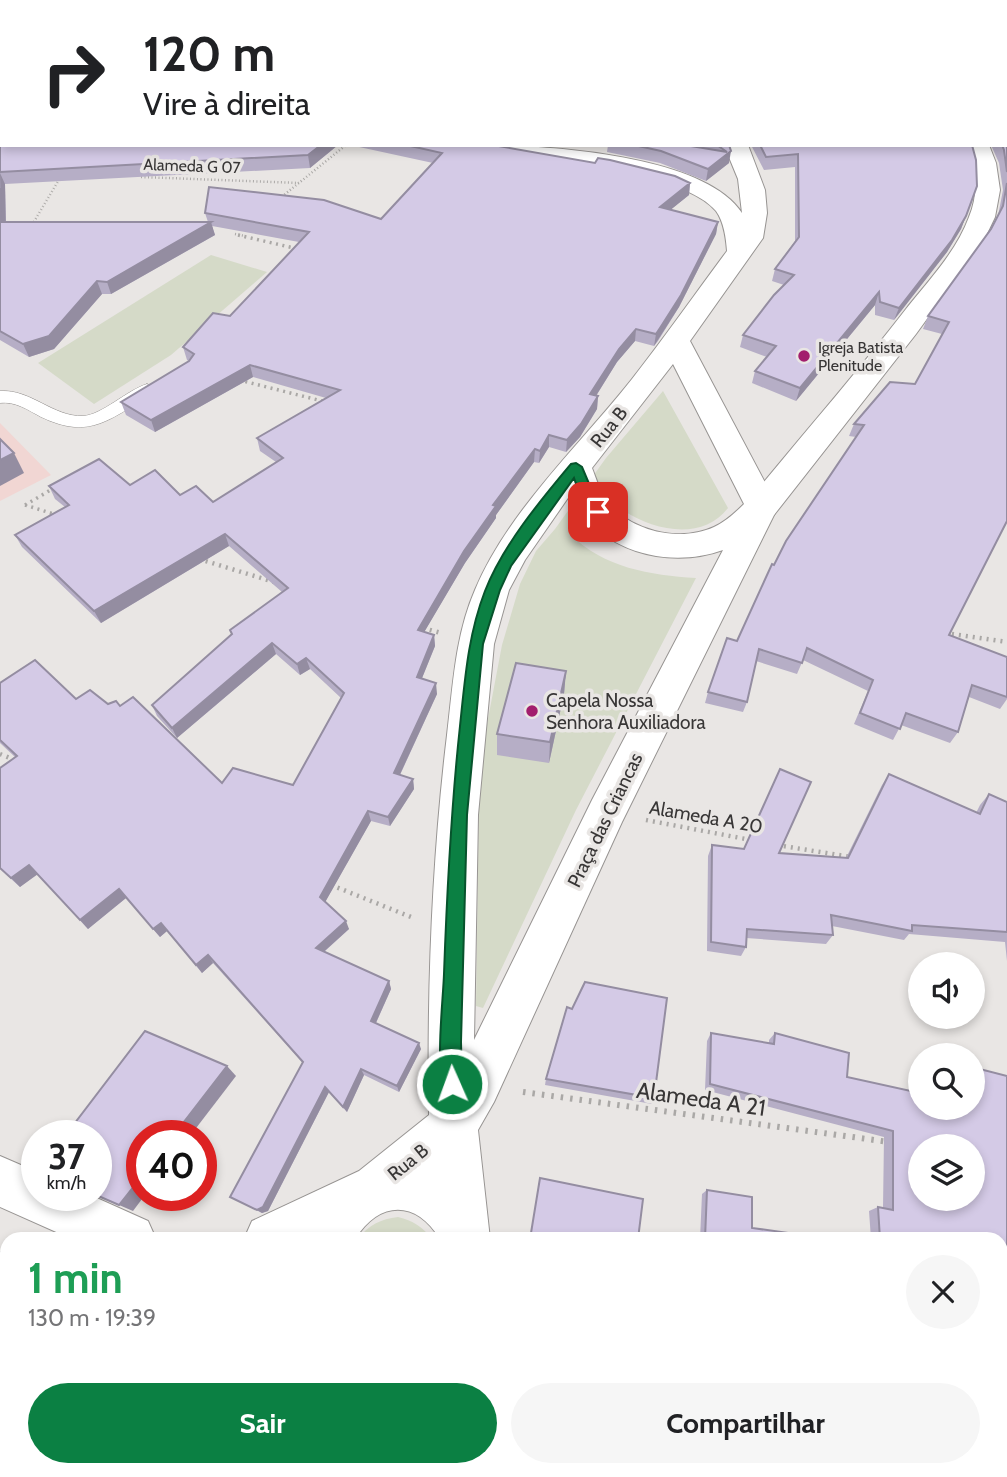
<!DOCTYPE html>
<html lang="pt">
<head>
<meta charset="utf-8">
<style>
  :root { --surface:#fff; --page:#f6f6f6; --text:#202124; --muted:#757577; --accent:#0b8043 }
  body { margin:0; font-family:Cabin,sans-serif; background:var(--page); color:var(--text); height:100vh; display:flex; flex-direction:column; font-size:26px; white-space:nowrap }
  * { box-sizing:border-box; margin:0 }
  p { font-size:23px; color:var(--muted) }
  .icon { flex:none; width:38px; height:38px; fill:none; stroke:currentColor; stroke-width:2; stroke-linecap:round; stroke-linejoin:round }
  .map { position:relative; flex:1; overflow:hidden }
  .details { position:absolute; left:0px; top:1232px; width:1008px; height:245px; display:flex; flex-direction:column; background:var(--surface); border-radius:21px 21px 0 0; box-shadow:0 4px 10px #0003 }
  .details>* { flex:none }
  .hud { position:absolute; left:0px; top:0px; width:1008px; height:147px; box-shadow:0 4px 10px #0003; background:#fff; color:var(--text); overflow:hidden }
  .tools { position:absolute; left:908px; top:952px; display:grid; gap:14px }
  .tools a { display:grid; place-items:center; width:77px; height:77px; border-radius:50%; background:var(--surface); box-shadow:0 4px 10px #0003; font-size:35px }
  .speed { position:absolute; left:21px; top:1120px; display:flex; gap:14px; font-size:35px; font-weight:700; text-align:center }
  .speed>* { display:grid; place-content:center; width:91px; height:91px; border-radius:50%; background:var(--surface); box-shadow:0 4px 10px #0003; line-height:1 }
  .speed small { font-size:18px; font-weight:400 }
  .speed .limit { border:10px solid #d22; background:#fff; color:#111 }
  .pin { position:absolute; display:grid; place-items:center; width:60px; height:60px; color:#fff; margin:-30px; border-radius:14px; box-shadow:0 4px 10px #0006 }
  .me { position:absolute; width:77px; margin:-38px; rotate:358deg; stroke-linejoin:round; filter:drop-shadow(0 0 5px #0008) }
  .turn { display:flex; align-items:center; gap:24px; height:147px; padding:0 28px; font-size:32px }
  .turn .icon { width:91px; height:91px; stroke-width:2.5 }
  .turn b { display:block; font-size:49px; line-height:60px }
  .round { display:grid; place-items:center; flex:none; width:74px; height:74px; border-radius:37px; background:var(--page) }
  .overview { display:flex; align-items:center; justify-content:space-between; height:119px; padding:0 28px }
  h1 { font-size:42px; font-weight:800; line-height:52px; color:#1e9e55 }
  .cta { display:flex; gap:14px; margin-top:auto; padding:14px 28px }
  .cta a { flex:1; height:80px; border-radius:42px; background:var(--accent); color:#fff; font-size:28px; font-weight:800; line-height:80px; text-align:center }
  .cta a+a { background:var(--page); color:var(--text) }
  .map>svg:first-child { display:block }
  .education { fill:#f1d6d3 }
  .green { fill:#d5dac8 }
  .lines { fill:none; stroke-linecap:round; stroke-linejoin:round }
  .service-casing { stroke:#979492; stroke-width:1 }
  .minor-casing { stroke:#979492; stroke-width:2 }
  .tertiary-casing { stroke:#979492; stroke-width:2 }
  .path-far3 { stroke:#aaa8a6; stroke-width:2.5; stroke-dasharray:1 2.5; stroke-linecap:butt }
  .path-far2 { stroke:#aaa8a6; stroke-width:3.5; stroke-dasharray:2 4.5; stroke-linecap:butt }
  .path-far1 { stroke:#aaa8a6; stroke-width:4.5; stroke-dasharray:2 5; stroke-linecap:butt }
  .path { stroke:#aaa8a6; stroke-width:6; stroke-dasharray:2.5 7; stroke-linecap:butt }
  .service { fill:#fff; fill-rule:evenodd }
  .minor { fill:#fff; fill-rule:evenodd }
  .tertiary { fill:#fff; fill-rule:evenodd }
  .wall { fill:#b6aec6 }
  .shaded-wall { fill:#948da1 }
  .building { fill:#d4cae6; stroke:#948da1; stroke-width:2; fill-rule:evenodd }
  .route { fill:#0b8043; stroke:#07532c; stroke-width:2 }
  .poi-dot { fill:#a21e6d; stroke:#e9e6e4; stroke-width:2.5 }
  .labels { text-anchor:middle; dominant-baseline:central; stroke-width:7; stroke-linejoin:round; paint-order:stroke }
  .far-street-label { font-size:16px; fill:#383636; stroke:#e9e6e4 }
  .far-poi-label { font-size:16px; fill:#383636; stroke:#e9e6e4; text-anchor:start }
  .street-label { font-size:19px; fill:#383636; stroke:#e9e6e4 }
  .poi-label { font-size:19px; fill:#383636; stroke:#e9e6e4; text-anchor:start }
  .near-street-label { font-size:23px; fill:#383636; stroke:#e9e6e4 }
</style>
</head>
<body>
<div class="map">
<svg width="1007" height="1477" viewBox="0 0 1007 1477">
  <rect width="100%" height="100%" fill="#e9e6e4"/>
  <polygon class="education" points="0,423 51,475 0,501"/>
  <g class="green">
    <polygon points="211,255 267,272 171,355 94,404 38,363"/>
    <path d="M663,391L728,508C703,541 655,531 624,511C617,505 612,497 603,494L596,499L570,534C604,568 650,575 696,578L576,810L483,1008L476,1006L479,796L484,740L502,645L520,584L536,551L555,529L606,458Z"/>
    <path d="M398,1217C413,1221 422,1226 432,1239H358C368,1225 381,1219 398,1217Z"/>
  </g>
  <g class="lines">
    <g class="service-casing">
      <g id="service">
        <path d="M147,384L156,390L153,394C110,418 91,441 41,417C28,410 15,401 0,403V391C31,389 53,417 83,416C102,415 127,390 147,384Z"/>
        <polygon points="109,1470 164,1470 161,1477 106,1477"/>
      </g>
    </g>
    <g class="minor-casing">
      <path id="minor" d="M965,145H989L996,163L1000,190L995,217L984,240L916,334L774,515L762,519L750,515L746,507L750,499C802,435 856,374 906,309C929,280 956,252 969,217C979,193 977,169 965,145Z"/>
    </g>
    <g class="tertiary-casing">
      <g id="tertiary">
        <path d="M478,145C543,145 704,154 742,213L738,179L724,145H748L765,190L767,213L763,238L690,341L778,507L622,822L494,1102L478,1130L490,1239H440C416,1200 380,1200 355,1239H244L252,1221L359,1171L429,1115C427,988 432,860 447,735C453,686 455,636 475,590C508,511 580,445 632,379C665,337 695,294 727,251C726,238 724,222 716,211C684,171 540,160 489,152L481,150ZM673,364L744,504C735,513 725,522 714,527C679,543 627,531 605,498C599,489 596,478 592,468ZM570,495C598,551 667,570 723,550L592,800L474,1040L478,815L494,644L509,590L525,560Z"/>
        <polygon points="0,1156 37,1172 37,1195 90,1195 148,1221 156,1239 72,1239 0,1207"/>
        <polygon points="432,1470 493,1470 496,1477 435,1477"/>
      </g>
    </g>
    <g class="path-far3">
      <polyline points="141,177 299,183"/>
      <polyline points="279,199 346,145"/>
      <polyline points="32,225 60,178"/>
      <polyline points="235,234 245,236"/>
    </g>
    <g class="path-far2">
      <polyline points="238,235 298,249"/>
      <polyline points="239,380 326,402"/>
      <polyline points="25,505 57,515"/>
      <polyline points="25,505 54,488"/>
    </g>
    <g class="path-far1">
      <polyline points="199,559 274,582"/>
      <polyline points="423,628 441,633"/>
      <polyline points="945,633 1007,642"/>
      <polyline points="0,754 17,761"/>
      <polyline points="646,820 751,840"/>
      <polyline points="777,845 851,857"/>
      <polyline points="331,885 411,917"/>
    </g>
    <polyline class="path" points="523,1092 889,1142"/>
    <use href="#service" class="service"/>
    <use href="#minor" class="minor"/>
    <use href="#tertiary" class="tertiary"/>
  </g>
  <g class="wall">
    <polygon points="0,0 1007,0 1007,521 949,635 1007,657 1007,699 1000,709 969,697 958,732 950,743 901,725 893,740 854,724 868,691 803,660 797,674 756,661 747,702 743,712 705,703 708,692 737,641 774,565 856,437 849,436 854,424 915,384 942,334 923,329 928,316 991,229 998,216 1003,190 999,163 991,145 1006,145 1006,2 2,2 2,145 338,145 310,168 5,184 6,222 208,222 205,213 381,219 433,163 350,145 493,145 690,183 689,195 670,210 718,222 716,234 679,307 658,341 654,346 635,341 617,362 596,396 598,396 597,409 580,437 566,452 549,447 539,463 534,462 496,515 496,518 465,563 424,632 434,635 435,646 422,678 437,694 400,775 413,779 414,789 390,826 371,821 325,902 349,929 324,952 389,981 391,989 376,1023 421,1049 399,1092 364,1075 347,1112 329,1092 268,1211 262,1213 230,1197 303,1063 213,963 202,973 167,931 160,937 126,898 88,929 37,874 20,887 0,869 0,768 15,757 0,743 0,683 76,699 120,706 222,783 293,785 341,698 310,669 300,675 276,654 177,738 157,716 152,705 282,592 229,546 101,623 22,547 15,535 65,507 55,499 49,486 130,485 213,502 276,462 260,451 257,438 326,398 253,377 155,432 126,415 121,402 189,361 187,360 183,347 230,316 299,242 212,226 215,235 111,294 102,294 54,349 29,357 0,340"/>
    <polygon points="608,145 685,145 701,148 698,145 729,145 729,163 706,181 660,163 607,152"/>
    <polygon points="751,145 972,145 966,216 961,229 947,252 894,320 875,315 875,305 796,401 752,383 755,371 767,357 740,347 743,335 784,285 772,281 775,269 795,241 795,167 764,170"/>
    <polygon points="566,671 564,694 549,763 497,755 497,734"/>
    <polygon points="889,774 976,813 980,805 989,794 1007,802 1007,961 1005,942 909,934 904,940 832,926 833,935 826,944 746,938 746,947 741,956 707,951 708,856 712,845 779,853 846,858 882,785"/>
    <polygon points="711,1033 769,1043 769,1040 775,1033 847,1077 973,1108 973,1070 976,1068 1007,1076 1007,1313 1001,1312 1001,1239 871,1239 869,1211 878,1207 883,1208 884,1137 705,1090 707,1041"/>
    <polygon points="546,1079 654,1098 652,1104 545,1085"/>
    <polygon points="707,1190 752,1228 789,1239 700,1239 702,1194"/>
    <polygon points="882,1470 970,1470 973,1477 884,1477"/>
  </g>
  <g class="shaded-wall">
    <polygon points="321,145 338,145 310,168 308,155"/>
    <polygon points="731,151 729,163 706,181 708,169"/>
    <polygon points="0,173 5,184 6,234 1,222"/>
    <polygon points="690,183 689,195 658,220 660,207"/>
    <polygon points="966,216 961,229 947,252 894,320 899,308"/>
    <polygon points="211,222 215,235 111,294 107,282"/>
    <polygon points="718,222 716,234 679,307 654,346 656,334"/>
    <polygon points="97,281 102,294 54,349 29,357 23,344"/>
    <polygon points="879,292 875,305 796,401 800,388"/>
    <polygon points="636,329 635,341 617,362 589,407 590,394 619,349"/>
    <polygon points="250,365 253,377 155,432 151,420"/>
    <polygon points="598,396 597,409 580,437 566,452 567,440"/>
    <polygon points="549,435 549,447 539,463 540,451"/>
    <polygon points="535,449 534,462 496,515 496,518 465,563 419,641 418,630 464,551 493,505"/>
    <polygon points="14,453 24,473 0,486 0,460"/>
    <polygon points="225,534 229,546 101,623 94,611"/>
    <polygon points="434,635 435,646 418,688 417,677"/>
    <polygon points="272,643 276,654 177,738 172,728"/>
    <polygon points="306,658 310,669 300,675 297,664"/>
    <polygon points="566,671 564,694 549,763 550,742"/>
    <polygon points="436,683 437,694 396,783 394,773"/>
    <polygon points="413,779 414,789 390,826 388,817"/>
    <polygon points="368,811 371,821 323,906 320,897"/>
    <polygon points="29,865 38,874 20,887 11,878"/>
    <polygon points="119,889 126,898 88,929 80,920"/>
    <polygon points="346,921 349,929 319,956 316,948"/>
    <polygon points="161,923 167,931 160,937 153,929"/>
    <polygon points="208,955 213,963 202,973 196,965"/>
    <polygon points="389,981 391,989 374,1027 371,1021"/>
    <polygon points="419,1043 421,1049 399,1092 397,1086"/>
    <polygon points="227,1066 236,1076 190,1136 173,1136"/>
    <polygon points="361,1069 364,1075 347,1112 343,1107"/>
    <polygon points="325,1087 329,1092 268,1211 262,1213 257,1210"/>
    <polygon points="142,1176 142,1195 145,1195 133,1211 119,1205"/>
    <rect x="67" y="1470" width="12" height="7"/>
    <polygon points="356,1470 368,1470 377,1473 376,1477 373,1477"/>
  </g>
  <g class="building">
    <polygon points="0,0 1007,0 1007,172 1004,150 1002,145 1006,145 1006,2 2,2 2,145 321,145 308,155 0,172"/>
    <polygon points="406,145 493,145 595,163 598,158 610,160 675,176 690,183 660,207 718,222 681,295 660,328 656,334 636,329 619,349 590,394 598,396 581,424 567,440 549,435 540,451 535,449 493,505 496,506 464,551 418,630 434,635 417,677 436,683 394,773 413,779 388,817 368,811 320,897 346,921 316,948 389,981 371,1021 419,1043 397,1086 361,1069 343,1107 325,1087 263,1207 257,1210 230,1197 303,1062 208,955 196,965 161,923 153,929 119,889 80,920 29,865 11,878 0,868 0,768 17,756 0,740 0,683 35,660 76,699 90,690 108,704 116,701 120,706 133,697 222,783 233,768 293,785 344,693 306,658 297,664 272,643 172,728 152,705 232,634 230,630 288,588 225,534 94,611 15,535 69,505 49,486 99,459 130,485 155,470 180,495 196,486 213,502 283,458 257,438 340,390 250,365 151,420 121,402 189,361 194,354 183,347 213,313 230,316 309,232 205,213 209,187 324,200 381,219 442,153"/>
    <polygon points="634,145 685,145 727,152 717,145 729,145 731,151 708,169 661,151"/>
    <polygon points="760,145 972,145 976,160 977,186 966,216 952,240 899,308 880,302 879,292 800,388 755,371 776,346 743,335 774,295 794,275 775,269 799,237 798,154 766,157"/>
    <polygon points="1007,183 1007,521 949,635 1007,657 1007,697 972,685 958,732 906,713 900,729 860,713 873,680 807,648 802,663 759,649 747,702 708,692 727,638 737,641 772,564 774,565 786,541 864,425 854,424 890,382 915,384 949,322 928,316 991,229 1003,206"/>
    <polygon points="0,188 1,222 211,222 107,282 97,281 49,336 23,344 0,331"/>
    <polygon points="0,439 14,453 0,460"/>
    <polygon points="516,663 566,671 550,742 497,734"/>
    <polygon points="780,769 811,782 779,853 848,858 889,774 980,814 989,794 1007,802 1007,932 912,925 912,931 831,915 833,935 747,929 746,947 711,942 712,845 744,849"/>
    <polygon points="585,982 667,998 654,1098 546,1079 567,1007 572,1009"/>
    <polygon points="145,1031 227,1066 173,1136 142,1136 142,1176 119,1205 96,1195 96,1136 65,1136"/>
    <path d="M711,1033L774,1044L775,1033L849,1053L847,1077L920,1093V1108H973V1090L976,1091V1068L1007,1076V1310L1001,1309V1239H880L878,1207L893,1210V1131L710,1084ZM920,1146H973V1199H920Z"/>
    <polygon points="540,1178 643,1199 638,1239 530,1239"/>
    <polygon points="707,1190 752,1197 752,1228 789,1233 789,1239 705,1239"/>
    <polygon points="0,1252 7,1255 7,1470 67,1470 67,1477 0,1477 0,1372 7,1358 0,1357"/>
    <polygon points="275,1470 356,1470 373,1476 373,1477 275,1477"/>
    <polygon points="527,1470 755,1470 756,1477 528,1477"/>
    <polygon points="892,1470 970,1470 973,1477 894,1477"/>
  </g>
  <path class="route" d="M576,463L582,467L595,498L605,512L598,517C584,511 579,492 574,478L511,566L500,590L483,644L467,815L461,1042L462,1084L459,1091L452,1093L445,1091C435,1066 443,1003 444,974C447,891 451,809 460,726C465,679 468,635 485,591C503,545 540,501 571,464Z"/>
  <g class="poi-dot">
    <circle cx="804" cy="356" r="7"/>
    <circle cx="532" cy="711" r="7"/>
  </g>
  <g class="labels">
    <g class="far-street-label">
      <text transform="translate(192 166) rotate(2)">Alameda G 07</text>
    </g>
    <g class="far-poi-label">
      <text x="818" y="347">Igreja Batista<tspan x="818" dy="18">Plenitude</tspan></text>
    </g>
    <g class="street-label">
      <text transform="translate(609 427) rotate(-51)">Rua B</text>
      <text transform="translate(706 817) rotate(10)">Alameda A 20</text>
      <text transform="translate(605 820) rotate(-64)">Praça das Criancas</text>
      <text transform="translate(408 1162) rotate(-39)">Rua B</text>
    </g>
    <g class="poi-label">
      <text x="546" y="700">Capela Nossa<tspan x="546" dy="22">Senhora Auxiliadora</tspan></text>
    </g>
    <g class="near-street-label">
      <text transform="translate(701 1099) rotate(8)">Alameda A 21</text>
    </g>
  </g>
</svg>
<div class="tools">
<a><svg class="icon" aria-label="sound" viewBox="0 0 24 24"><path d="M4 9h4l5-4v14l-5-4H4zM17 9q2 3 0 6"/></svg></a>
<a><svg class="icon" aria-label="search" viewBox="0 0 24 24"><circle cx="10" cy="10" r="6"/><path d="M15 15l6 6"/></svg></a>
<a><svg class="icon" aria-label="layers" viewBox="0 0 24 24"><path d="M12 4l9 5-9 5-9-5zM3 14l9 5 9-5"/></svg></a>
</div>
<div class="speed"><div>37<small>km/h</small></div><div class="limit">40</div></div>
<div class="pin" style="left:598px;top:512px;background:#d93025"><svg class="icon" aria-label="arrive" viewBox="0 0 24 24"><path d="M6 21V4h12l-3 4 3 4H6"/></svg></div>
<svg class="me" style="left:452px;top:1084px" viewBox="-20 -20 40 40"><circle r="17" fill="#0b8043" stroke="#fff" stroke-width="3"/><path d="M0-11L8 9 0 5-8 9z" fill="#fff"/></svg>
<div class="hud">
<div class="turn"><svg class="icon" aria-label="right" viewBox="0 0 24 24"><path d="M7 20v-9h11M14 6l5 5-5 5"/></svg><div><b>120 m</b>Vire à direita</div></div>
</div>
<section class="details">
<div class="overview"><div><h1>1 min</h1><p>130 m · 19:39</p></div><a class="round"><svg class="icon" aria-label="close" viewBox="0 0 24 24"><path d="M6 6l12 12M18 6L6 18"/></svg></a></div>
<div class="cta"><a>Sair</a><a>Compartilhar</a></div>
</section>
</div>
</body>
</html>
